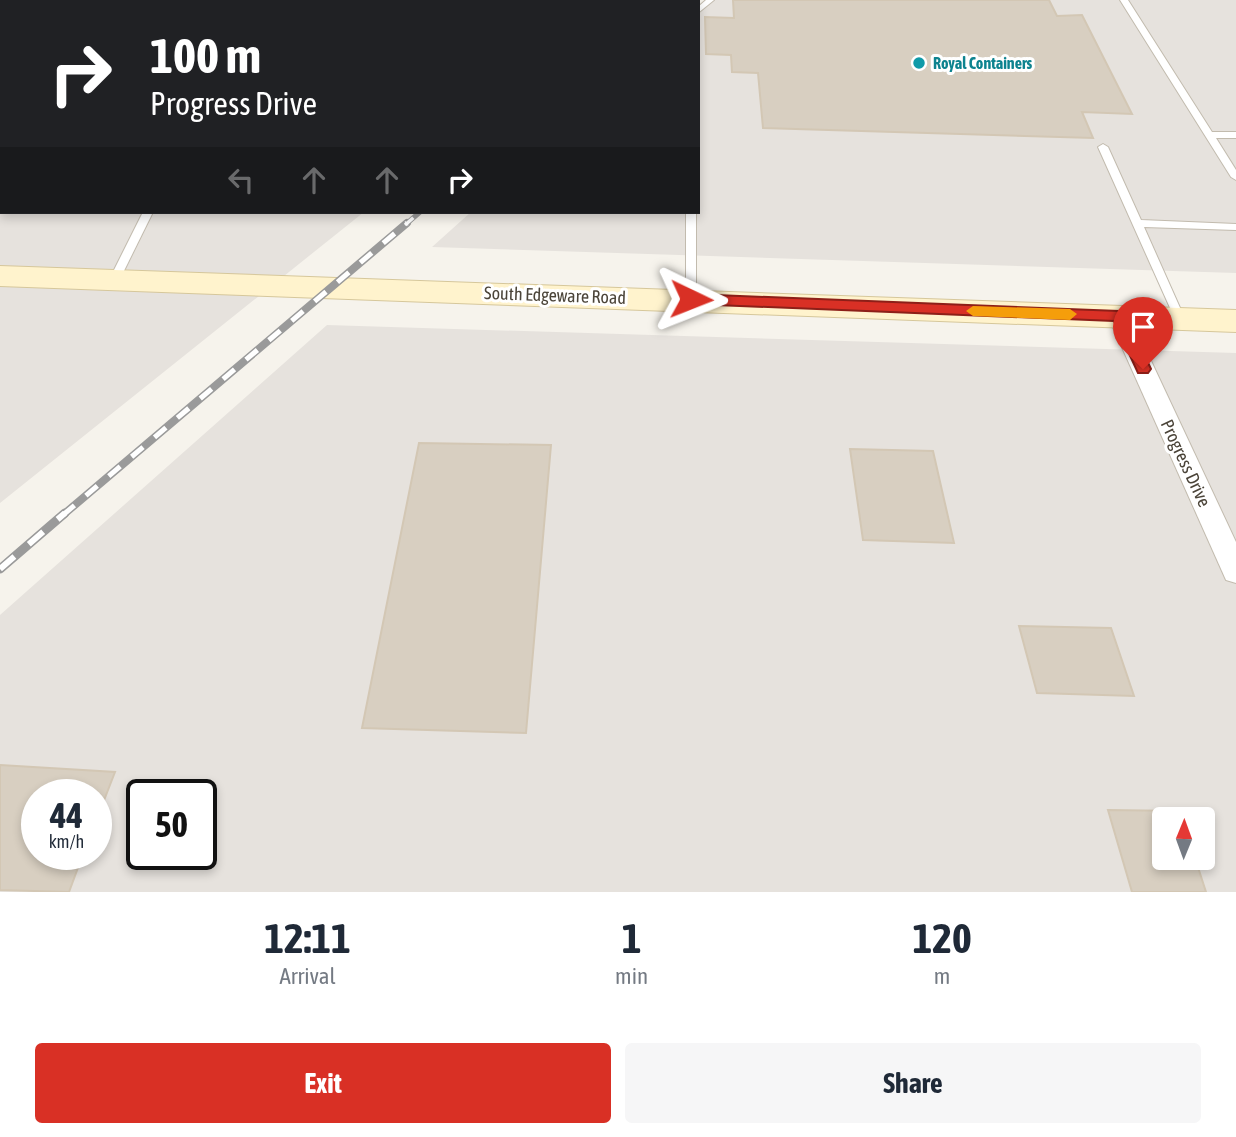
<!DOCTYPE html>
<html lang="en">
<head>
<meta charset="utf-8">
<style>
  :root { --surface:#fff; --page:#f6f6f7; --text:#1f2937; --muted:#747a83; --accent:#d93025 }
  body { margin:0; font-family:"Asap Condensed",sans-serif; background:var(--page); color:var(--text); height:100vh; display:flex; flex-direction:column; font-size:26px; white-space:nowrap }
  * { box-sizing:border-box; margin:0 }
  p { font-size:23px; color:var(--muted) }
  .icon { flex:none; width:38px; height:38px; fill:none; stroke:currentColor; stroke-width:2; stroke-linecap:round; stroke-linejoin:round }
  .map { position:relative; height:892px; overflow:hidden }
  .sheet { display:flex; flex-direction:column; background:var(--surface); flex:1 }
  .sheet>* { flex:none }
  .banner { position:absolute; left:0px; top:0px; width:700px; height:214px; box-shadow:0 4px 10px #0003; background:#202124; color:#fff; overflow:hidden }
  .needle { width:46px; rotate:1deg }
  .fabs { position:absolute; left:1152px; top:807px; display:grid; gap:14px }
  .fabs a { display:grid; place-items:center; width:63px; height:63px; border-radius:7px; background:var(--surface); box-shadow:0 4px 10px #0003; font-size:35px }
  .speed { position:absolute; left:21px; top:779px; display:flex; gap:14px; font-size:35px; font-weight:700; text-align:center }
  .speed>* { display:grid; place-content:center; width:91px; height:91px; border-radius:50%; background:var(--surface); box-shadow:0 4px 10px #0003; line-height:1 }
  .speed small { font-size:18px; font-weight:400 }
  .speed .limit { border:4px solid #111; border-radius:10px; background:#fff; color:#111 }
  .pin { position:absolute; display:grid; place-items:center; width:60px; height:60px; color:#fff; margin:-72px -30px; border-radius:50% 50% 50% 0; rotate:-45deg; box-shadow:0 0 7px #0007 }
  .pin .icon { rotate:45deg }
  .me { position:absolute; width:77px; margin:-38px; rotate:92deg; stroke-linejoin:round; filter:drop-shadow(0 0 5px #0008) }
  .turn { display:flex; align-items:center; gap:24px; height:147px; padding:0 35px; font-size:32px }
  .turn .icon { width:91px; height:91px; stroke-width:2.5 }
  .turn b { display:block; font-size:49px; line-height:60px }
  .lanes { display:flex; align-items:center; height:66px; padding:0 35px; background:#0003; justify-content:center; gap:35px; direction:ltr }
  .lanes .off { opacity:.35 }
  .eta { display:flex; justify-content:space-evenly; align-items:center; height:119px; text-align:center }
  .eta b { font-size:42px; font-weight:700; line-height:49px }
  .primary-button { display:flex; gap:14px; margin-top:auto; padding:14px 35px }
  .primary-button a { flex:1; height:80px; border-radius:7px; background:var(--accent); color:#fff; font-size:28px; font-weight:700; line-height:80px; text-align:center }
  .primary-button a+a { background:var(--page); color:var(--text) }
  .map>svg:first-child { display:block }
  .industrial { fill:#e6e2dd; fill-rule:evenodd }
  .building { fill:#d8cfc1; stroke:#d3c7b4; stroke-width:2 }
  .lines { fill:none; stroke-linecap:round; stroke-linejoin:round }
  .service-casing { stroke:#c2bbae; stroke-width:2 }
  .minor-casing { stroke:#c2bbae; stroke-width:2 }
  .secondary-casing { stroke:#d6c79b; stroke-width:2 }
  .service { fill:#fff; fill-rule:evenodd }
  .minor { fill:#fff; fill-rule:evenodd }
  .secondary { fill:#fff3cd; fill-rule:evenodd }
  .rail-far2-casing { stroke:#9a9a9a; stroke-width:5 }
  .rail-far1-casing { stroke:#9a9a9a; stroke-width:8 }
  .rail-casing { stroke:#9a9a9a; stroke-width:9 }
  .rail-far2 { stroke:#fff; stroke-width:3.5; stroke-dasharray:11; stroke-linecap:butt }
  .rail-far1 { stroke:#fff; stroke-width:5; stroke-dasharray:15; stroke-linecap:butt }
  .rail { stroke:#fff; stroke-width:6; stroke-dasharray:19; stroke-linecap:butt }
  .route { fill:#d93025; stroke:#8d1f18; stroke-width:2 }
  .slow { fill:#f59e0b }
  .culture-dot { fill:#0f9aa8; stroke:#fff; stroke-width:2.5 }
  .labels { text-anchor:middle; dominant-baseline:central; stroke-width:6; stroke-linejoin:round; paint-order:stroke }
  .far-culture-label { font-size:16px; font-weight:bold; fill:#0d838f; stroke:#fff; text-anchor:start }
  .street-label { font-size:18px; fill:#4b4439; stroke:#fff }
</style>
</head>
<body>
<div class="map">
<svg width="1236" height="892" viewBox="0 0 1236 892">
  <rect width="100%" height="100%" fill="#f6f3ec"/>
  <g class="industrial">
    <polygon points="0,0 624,0 2,2 2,212 364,212 0,503"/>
    <polygon points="705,0 1236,0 1236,273 432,247 471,212 698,212 698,6"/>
    <path d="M327,325L1236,353V892H0V615ZM37,794H96V854H37ZM142,794H201V854H142ZM1164,819H1202V858H1164Z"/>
  </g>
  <g class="building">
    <polygon points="733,0 1049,0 1057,16 1082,15 1132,114 1082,112 1093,138 763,128 758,73 732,72 731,55 706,54 705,17 734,18"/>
    <polygon points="419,443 551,445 526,733 362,728"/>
    <polygon points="850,449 933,451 954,543 863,540"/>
    <polygon points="1019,626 1111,628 1134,696 1037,693"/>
    <polygon points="0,765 115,772 96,821 96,794 37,794 37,854 83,854 69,892 0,890"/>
    <polygon points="1108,810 1179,811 1182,819 1164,819 1164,858 1195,858 1206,892 1132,892"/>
  </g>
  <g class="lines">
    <g class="service-casing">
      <g id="service">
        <polygon points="22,0 30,0 29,2 21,2"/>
        <polygon points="78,0 86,0 85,2 77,2"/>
        <polygon points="147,0 155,0 154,2 146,2"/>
        <polygon points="200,0 208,0 207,2 199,2"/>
        <polygon points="247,0 255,0 254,2 246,2"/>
        <polygon points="706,0 714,0 698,13 698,7"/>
        <polygon points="1120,0 1128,0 1212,132 1236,132 1236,138 1216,138 1236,170 1236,180 1231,177"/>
        <rect x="0" y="26" width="2" height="6"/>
        <polygon points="2,101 2,108 0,109 0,102"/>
        <polygon points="1103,144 1108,147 1141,220 1236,224 1236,230 1144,227 1185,319 1184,322 1176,322 1175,319 1098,147"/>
        <rect x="0" y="151" width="2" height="6"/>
        <polygon points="143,212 153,212 118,283 110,283 109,280"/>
        <polygon points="686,212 696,212 696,299 691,303 686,299"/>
      </g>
    </g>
    <g class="minor-casing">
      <polygon id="minor" points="1119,308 1127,310 1130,316 1236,542 1236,583 1226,580 1108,316 1111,310"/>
    </g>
    <g class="secondary-casing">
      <polygon id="secondary" points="0,266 1236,310 1236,332 0,286"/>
    </g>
    <use href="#service" class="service"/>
    <use href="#minor" class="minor"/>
    <use href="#secondary" class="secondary"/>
    <g class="rail-far2-casing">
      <g id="rail-far2">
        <polyline points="667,2 669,0"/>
        <polyline points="405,225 420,212"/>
      </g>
    </g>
    <g class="rail-far1-casing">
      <polyline id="rail-far1" points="63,515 407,223"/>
    </g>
    <g class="rail-casing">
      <polyline id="rail" points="0,569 65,513"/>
    </g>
    <use href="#rail-far2" class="rail-far2"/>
    <use href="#rail-far1" class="rail-far1"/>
    <use href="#rail" class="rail"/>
  </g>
  <polygon class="route" points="691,294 1119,311 1126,316 1151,369 1148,373 1138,373 1114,321 691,304 684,299"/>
  <polygon class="slow" points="973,306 1070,309 1077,314 1070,320 973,316 966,311"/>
  <circle class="culture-dot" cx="919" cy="63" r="7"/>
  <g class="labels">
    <g class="far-culture-label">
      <text x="933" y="63">Royal Containers</text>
    </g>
    <g class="street-label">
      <text transform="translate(555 295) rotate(2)">South Edgeware Road</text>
      <text transform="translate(1186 463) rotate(65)">Progress Drive</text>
    </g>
  </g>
</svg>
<div class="fabs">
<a><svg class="needle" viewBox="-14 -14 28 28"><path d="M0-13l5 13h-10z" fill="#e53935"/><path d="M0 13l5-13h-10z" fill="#747a83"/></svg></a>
</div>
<div class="speed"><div>44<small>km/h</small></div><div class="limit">50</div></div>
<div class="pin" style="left:1143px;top:369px;background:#d93025"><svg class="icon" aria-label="arrive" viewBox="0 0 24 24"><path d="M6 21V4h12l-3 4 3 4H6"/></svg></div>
<svg class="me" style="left:691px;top:299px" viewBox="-20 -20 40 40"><path d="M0-17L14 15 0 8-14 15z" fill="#d93025" stroke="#fff" stroke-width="4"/></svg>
<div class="banner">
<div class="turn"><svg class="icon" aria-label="right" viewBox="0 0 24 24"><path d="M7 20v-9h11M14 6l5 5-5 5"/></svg><div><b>100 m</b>Progress Drive</div></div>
<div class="lanes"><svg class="icon off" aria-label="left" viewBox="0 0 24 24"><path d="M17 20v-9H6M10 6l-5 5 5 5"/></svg><svg class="icon off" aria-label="ahead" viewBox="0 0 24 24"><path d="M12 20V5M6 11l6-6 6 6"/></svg><svg class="icon off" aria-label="ahead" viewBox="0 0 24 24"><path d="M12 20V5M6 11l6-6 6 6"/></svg><svg class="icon" aria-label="right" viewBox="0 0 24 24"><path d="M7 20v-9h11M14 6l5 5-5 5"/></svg></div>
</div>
</div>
<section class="sheet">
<div class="eta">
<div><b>12:11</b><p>Arrival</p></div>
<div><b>1</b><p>min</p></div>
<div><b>120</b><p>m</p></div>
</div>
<div class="primary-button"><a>Exit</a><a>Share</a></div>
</section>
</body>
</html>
